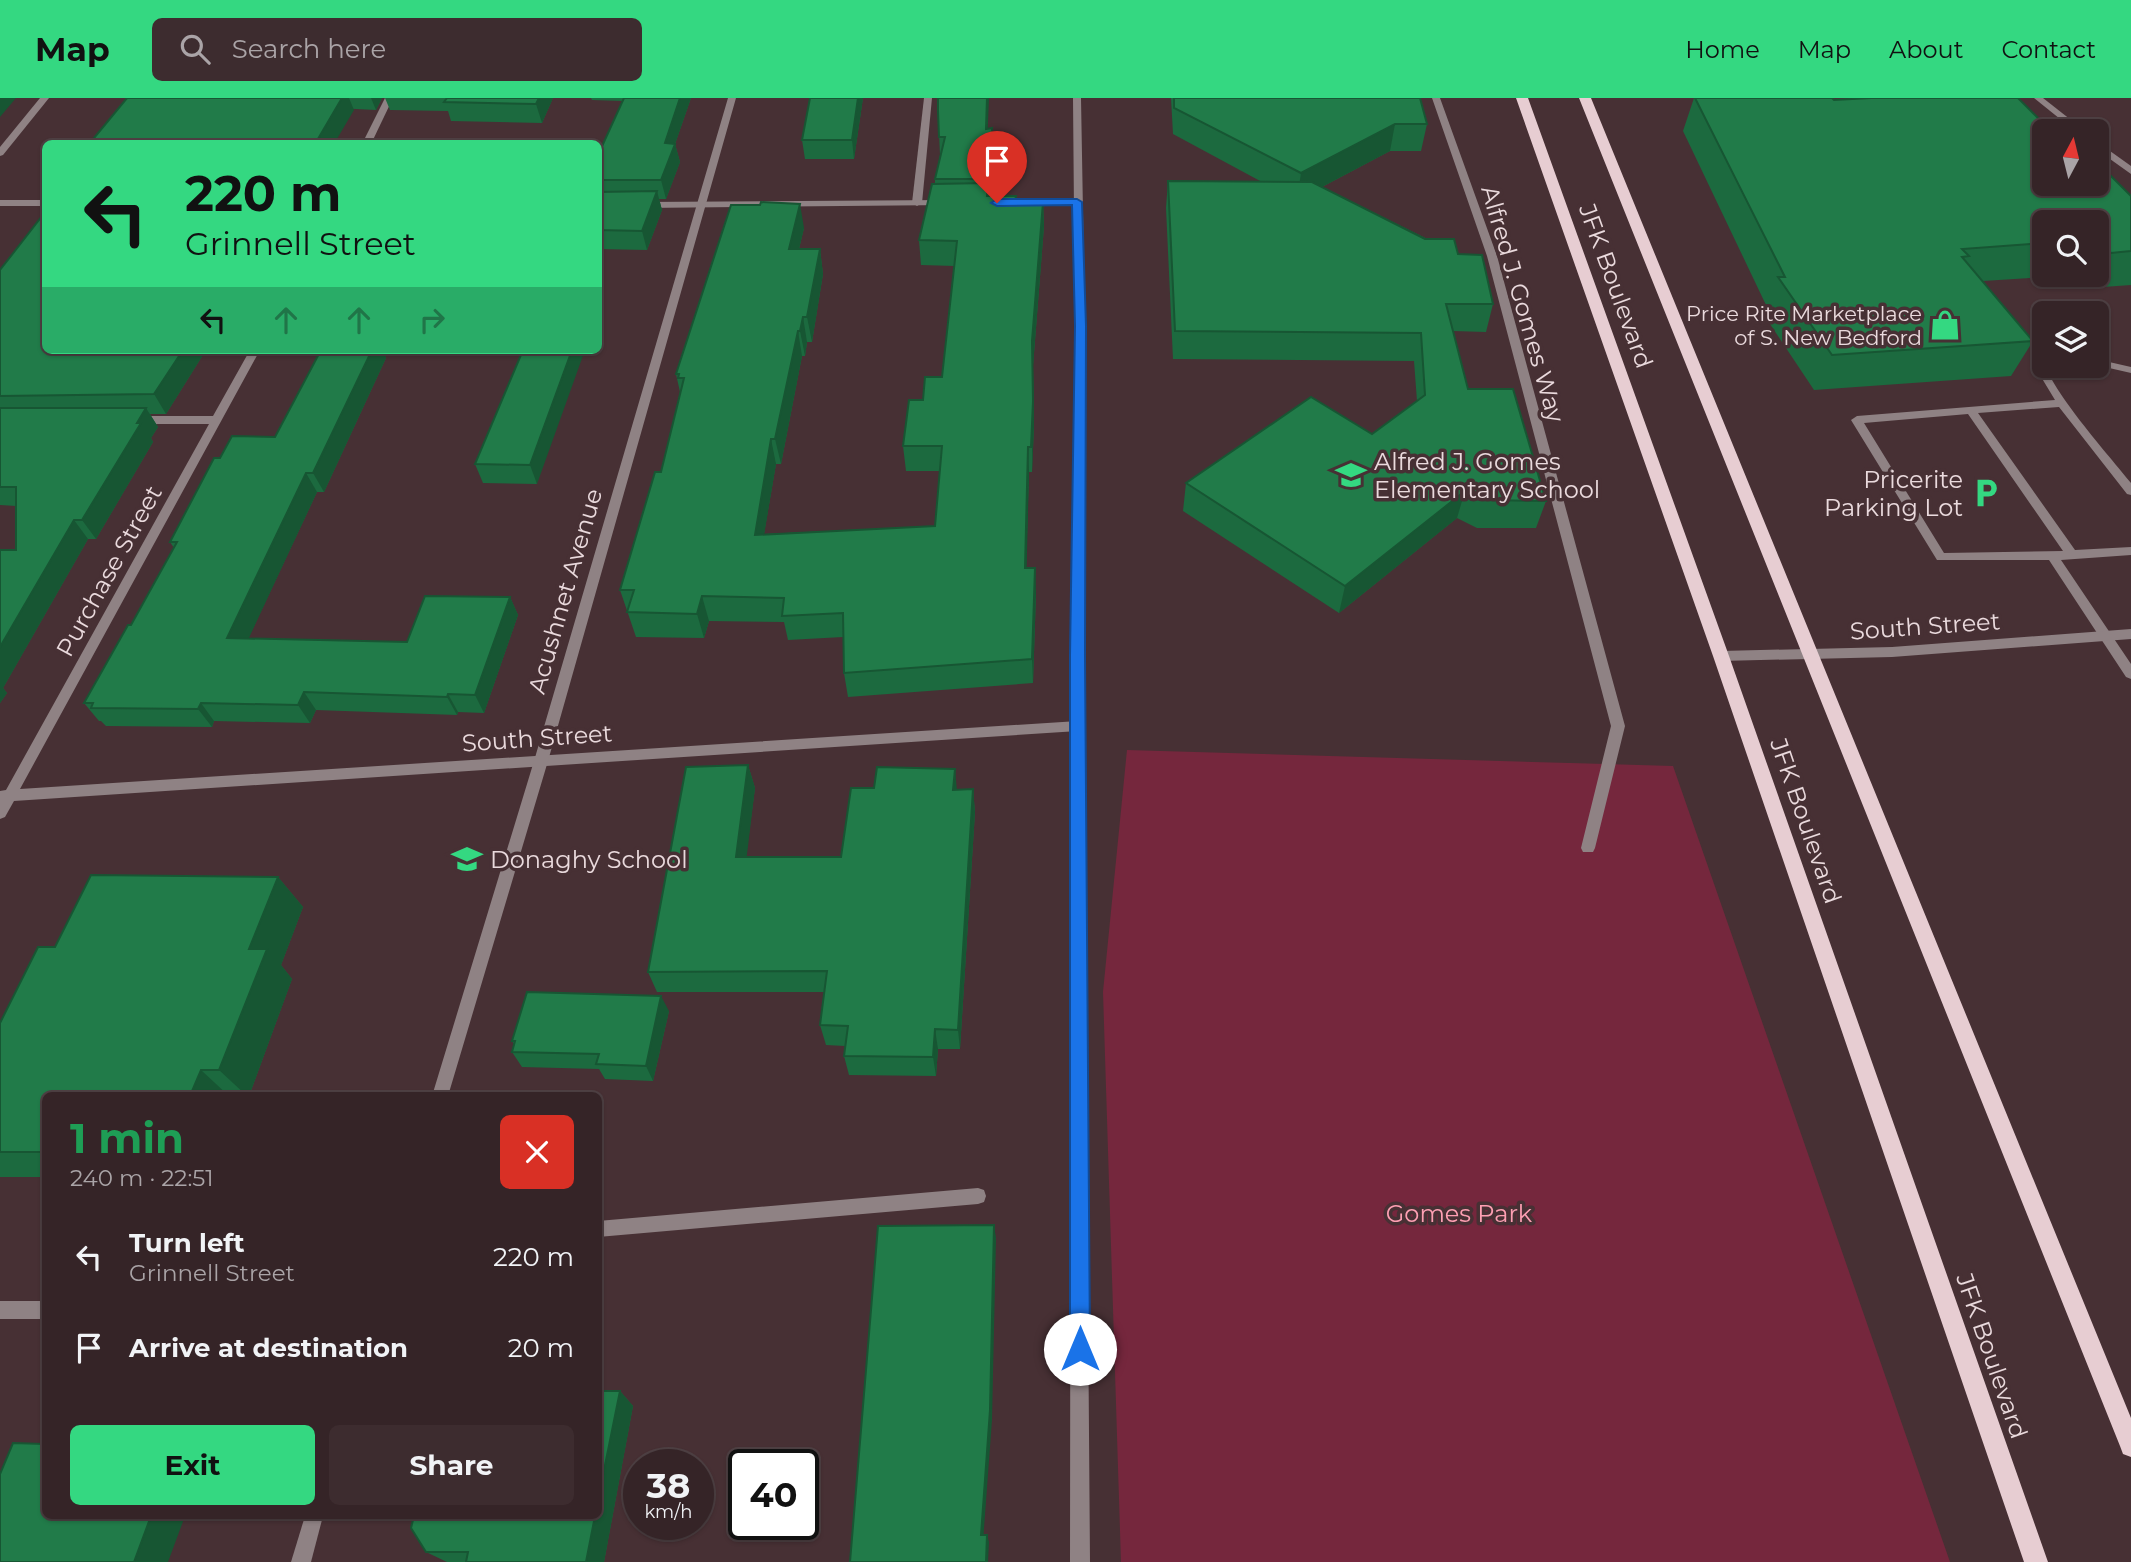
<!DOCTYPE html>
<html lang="en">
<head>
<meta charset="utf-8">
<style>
  :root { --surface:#352427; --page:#3d2c2f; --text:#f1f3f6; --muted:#aaa4a7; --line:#4f4144; --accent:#34d881 }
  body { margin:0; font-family:Montserrat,sans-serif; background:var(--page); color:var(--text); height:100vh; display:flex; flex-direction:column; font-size:26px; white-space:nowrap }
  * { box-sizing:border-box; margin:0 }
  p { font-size:23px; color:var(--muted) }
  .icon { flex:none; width:38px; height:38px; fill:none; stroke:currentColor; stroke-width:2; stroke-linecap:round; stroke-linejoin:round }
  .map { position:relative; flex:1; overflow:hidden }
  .side { position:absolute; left:42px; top:994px; width:560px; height:427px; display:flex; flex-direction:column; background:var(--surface); border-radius:10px; box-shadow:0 2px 5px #0004,0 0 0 2px var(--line) }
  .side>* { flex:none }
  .guide { position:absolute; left:42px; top:42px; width:560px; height:214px; border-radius:10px; box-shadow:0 2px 5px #0004,0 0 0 2px var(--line); background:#34d881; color:#111; overflow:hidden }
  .needle { width:46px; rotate:7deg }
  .buttons { position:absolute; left:2032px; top:21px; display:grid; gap:14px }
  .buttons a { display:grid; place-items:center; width:77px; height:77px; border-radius:10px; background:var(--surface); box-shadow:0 2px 5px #0004,0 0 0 2px var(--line); font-size:35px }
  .speed { position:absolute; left:623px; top:1351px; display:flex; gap:14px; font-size:35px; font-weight:700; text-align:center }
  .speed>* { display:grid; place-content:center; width:91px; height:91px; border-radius:50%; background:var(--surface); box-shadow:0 2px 5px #0004,0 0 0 2px var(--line); line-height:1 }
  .speed small { font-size:18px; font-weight:400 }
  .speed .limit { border:4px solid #111; border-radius:10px; background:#fff; color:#111 }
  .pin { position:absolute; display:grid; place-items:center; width:60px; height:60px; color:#fff; margin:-72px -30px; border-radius:50% 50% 50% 0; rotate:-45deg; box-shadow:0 0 7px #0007 }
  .pin .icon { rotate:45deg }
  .me { position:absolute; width:77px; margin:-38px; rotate:0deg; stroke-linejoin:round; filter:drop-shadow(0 0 5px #0008) }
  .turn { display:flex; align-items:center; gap:24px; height:147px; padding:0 28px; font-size:32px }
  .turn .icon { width:91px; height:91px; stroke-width:2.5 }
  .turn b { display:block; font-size:49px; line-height:60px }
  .lanes { display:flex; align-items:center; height:66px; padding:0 28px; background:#0003; justify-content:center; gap:35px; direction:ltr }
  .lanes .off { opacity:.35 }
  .round { display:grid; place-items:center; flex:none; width:74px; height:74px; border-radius:10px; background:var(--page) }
  .overview { display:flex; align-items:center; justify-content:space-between; height:119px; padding:0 28px }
  h1 { font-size:42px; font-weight:700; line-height:52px; color:#1e9e55 }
  .primary-button { display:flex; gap:14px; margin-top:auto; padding:14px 28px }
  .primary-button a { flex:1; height:80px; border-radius:10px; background:var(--accent); color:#111; font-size:28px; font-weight:700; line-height:80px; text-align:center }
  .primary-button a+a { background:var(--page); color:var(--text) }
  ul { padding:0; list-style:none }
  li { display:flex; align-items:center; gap:21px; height:91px; padding:0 28px }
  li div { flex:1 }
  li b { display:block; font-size:26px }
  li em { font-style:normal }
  header { display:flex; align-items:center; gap:42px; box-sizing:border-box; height:98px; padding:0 35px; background:var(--accent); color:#111 }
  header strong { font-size:33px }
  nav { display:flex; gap:38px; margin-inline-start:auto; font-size:24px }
  .search { width:490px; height:63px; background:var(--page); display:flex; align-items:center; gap:18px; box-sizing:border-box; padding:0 24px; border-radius:10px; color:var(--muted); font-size:26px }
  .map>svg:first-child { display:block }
  .green { fill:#75273d }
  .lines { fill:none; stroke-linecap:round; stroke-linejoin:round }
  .service { fill:#8f8284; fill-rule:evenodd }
  .minor { fill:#8f8284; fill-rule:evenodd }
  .tertiary { fill:#8f8284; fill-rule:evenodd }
  .primary { fill:#e7cdd2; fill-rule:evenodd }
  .wall { fill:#1c6a3f; fill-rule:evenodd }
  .shaded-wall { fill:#175633 }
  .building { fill:#217b49; stroke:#175633; stroke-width:2 }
  .route { fill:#1a73e8; stroke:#114b97; stroke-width:2 }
  .labels { text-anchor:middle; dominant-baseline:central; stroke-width:7; stroke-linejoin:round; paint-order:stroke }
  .far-poi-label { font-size:21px; fill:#eadadd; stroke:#473034; text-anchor:end }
  .street-label { font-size:24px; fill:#eadadd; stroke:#473034 }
  .poi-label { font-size:24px; fill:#eadadd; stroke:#473034; text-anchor:start }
  .park-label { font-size:24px; fill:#fe9fb3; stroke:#473034 }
</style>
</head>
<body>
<header>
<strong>Map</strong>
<div class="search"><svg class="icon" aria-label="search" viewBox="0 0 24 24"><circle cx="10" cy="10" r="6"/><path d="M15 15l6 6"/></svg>Search here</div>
<nav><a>Home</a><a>Map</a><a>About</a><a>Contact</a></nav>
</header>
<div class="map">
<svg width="2131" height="1464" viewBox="0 0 2131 1464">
  <rect width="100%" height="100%" fill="#473034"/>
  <polygon class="green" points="1127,652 1673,668 1950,1464 1121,1464 1103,894"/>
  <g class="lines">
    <g class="service">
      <polygon points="924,0 932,0 922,105 917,108 912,105"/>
      <polygon points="1432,0 1440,0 1497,158 1625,628 1595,750 1593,754 1583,754 1581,750 1611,628 1487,158"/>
      <path d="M2044,260C2044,285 2112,361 2131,385V397L2127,396L2059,309L1978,315L2075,452L2131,449V457L2061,462L2131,566V581L2126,579L2049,462H1937L1851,322L1857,318L2055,302L2032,264ZM1968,316L2063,453L1944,455L1864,325Z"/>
      <polygon points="2096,261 2131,269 2131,275 2096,267"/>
      <polygon points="978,1090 984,1092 986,1098 984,1104 978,1106 598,1139 598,1123"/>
      <rect x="0" y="1203" width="46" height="18"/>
    </g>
    <g class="minor">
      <polygon points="385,0 393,0 371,46 362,46"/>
      <polygon points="1077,101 1082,104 1080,106 1027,107 1022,104 1027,101"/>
      <rect x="0" y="102" width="46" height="6"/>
      <polygon points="947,102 952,105 950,107 642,110 637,107 642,104"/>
      <polygon points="250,252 260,252 20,691 1078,623 1085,628 1078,633 14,703 5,719 0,721 0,693 6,692 209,326 138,326 132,322 138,318 213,318"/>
      <polygon points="2131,531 2131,541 1892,559 1721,563 1715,558 1721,553 1892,549"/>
    </g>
    <g class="tertiary">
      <polygon points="40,0 49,0 3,57 0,58 0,49"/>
      <polygon points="728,0 736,0 548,663 448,998 432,998 534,663"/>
      <polygon points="1073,0 1081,0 1085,228 1083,557 1090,1464 1070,1464 1071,557 1075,228"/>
      <polygon points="2034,0 2043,0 2085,33 2075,33"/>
      <polygon points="2096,43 2131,68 2131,76 2096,51"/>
      <polygon points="305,1418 323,1418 311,1464 291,1464"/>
    </g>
    <g class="primary">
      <polygon points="1516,0 1528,0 1729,558 2048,1464 2024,1464 1713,558"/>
      <polygon points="1579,0 1591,0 2131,1320 2131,1359 2123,1356 2120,1348"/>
    </g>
  </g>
  <g class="wall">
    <polygon points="127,0 382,0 376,12"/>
    <polygon points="385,0 553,0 542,25 451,23 448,13 390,12"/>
    <polygon points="591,0 691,0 675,46 680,64 666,101 659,101 662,112 647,152 598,151 598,57 623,3 592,2"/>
    <polygon points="810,0 863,0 854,61 805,61 802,42"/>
    <polygon points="1171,0 1420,0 1427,26 1421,53 1390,53 1322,89 1458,156 1493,206 1486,234 1453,233 1468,291 1546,403 1536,430 1477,430 1457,420 1339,515 1183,413 1186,385 1372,336 1417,303 1414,263 1173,261 1166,110 1168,83 1262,84 1173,36"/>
    <path d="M1694,0H1832L1834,2L2044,86L2131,98V187L2089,190L2077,177L1983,183L2033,243L2011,278L1814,292L1762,214L1766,207L1683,33ZM2044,124H2096V177H2044Z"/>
    <polygon points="938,13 987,31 992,30 992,49 990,98 1016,103 1043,104 1044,128 1033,268 1034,328 1032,374 1029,374 1026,470 1036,495 1033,585 848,599 844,575 843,539 788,542 784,524 709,523 704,540 636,539 620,492 661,374 680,294 676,276 804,130 799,151 820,151 823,176 812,244 807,244 805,258 802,258 781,366 776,366 764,436 935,428 940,373 906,373 903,348 923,302 942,279 955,168 921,167 919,142 935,86 935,81 940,57"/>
    <polygon points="0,172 206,252 166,316 150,316 158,329 151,340 153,344 96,441 88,441 3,590 7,595 0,605 0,452 16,452 16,408 0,407"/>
    <polygon points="321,252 382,252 386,260 324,394 317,394 248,541 407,544 510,499 518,517 484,615 458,614 457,617 316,612 310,625 214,623 212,629 106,628 101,623 99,623 84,605 131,527 174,450 170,444 220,360 275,339"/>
    <polygon points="523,252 537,386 483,385 475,366"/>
    <polygon points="748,667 755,690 746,759 841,759 957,691 973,691 975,714 960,951 938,951 936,978 849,977 844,958 845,948 826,947 820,927 825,894 657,894 648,874"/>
    <polygon points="278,779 303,809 281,867 292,881 249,998 46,998 46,1079 0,1079 0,925 55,849"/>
    <polygon points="669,913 653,983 605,981 599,971 522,969 512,954 514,946 512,943"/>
    <polygon points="620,1293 633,1308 604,1464 447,1464 426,1454"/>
  </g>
  <g class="shaded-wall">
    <polygon points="0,0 16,0 0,19"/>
    <polygon points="342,0 349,0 354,12 334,46 315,46"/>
    <polygon points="371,0 382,0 376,12"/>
    <polygon points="539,0 553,0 542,25 536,6"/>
    <polygon points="680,0 691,0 675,46 680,64 666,101 661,82 665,45"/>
    <polygon points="858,0 863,0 854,61 852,42"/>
    <polygon points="987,0 989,0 987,49 986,31"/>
    <polygon points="1395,26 1390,53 1297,102 1301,75"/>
    <polygon points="992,30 992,49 990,100 989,81"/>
    <polygon points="657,93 662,112 647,152 642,133"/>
    <polygon points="1043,104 1044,128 1033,268 1034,328 1032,374 1032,243"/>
    <polygon points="800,106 804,130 793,176 789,151"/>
    <polygon points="820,151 823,176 812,244 807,219"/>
    <polygon points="803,219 807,244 805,258 800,233"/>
    <polygon points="798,233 802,258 781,366 775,341"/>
    <polygon points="183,252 206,252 166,316 154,296"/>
    <polygon points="372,252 382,252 386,260 324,394 313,375"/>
    <polygon points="572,252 585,252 537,386 530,367"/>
    <polygon points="146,310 158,329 151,340 153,344 96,441 82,422"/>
    <polygon points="771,341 776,366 760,461 755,437"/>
    <polygon points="1028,349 1029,374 1026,495 1025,470"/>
    <polygon points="306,375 317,394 240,559 227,540"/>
    <polygon points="1465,393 1457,420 1339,515 1345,488"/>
    <polygon points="74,422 88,441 3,590 7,595 0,605 0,549"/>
    <polygon points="1035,470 1036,495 1033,585 1032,561"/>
    <polygon points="702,498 709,523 704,540 697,516"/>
    <polygon points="510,499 518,517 484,615 475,597"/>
    <polygon points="304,594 316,612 310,625 298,607"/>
    <polygon points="448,596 458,614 457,617 447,599"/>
    <polygon points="201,605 214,623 212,629 198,611"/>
    <polygon points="748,667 755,690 744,781 736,759"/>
    <polygon points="955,671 957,693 953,692"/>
    <polygon points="973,691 975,714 960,951 958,932"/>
    <polygon points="278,779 303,809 281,867 292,881 249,998 247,998 219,972 249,851"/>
    <polygon points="661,898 669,913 653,983 646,968"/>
    <polygon points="935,931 938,951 936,978 933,959"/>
    <polygon points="201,972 229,998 190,998"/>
    <polygon points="994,1127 996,1140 992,1322 983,1444 981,1437"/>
    <polygon points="620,1293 633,1308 604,1464 586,1464 595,1418 598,1418 598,1402"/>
    <polygon points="151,1418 185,1418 168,1464 134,1464"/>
    <polygon points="987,1437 989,1444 988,1464 986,1464"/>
  </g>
  <g class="building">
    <polygon points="127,0 342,0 315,46 89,46"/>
    <polygon points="447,0 539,0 536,6 444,4"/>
    <polygon points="624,0 680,0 665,45 675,46 661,82 598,82 598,57"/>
    <polygon points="810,0 858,0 852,42 802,42"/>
    <polygon points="938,0 987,0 986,31 992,30 989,81 935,81 945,39 939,39 938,13"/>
    <polygon points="1174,0 1420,0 1427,26 1395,26 1301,75 1174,10"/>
    <polygon points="1695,0 1832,0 1834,2 1871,0 2018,0 2051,33 2044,33 2044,86 2096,86 2096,68 2101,68 2131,98 2131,153 2111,155 2099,142 2096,142 2096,124 2044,124 2044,145 1962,151 1969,158 1962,159 2033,243 1832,257 1778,179 1785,179"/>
    <polygon points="1168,83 1312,84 1425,141 1454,141 1458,156 1482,157 1493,206 1446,206 1468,291 1513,291 1546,403 1485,402 1465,393 1345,488 1186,385 1311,299 1372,336 1425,297 1421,235 1175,233"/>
    <polygon points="988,85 987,98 1016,98 1015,103 1043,104 1032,243 1033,303 1031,349 1028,349 1025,470 1035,470 1032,561 844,575 843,515 782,518 784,500 702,498 697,516 627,514 634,492 620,492 655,374 661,374 684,280 678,280 679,276 676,276 731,107 760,107 761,104 800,106 789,151 820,151 807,219 803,219 800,233 798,233 775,341 771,341 755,437 935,428 942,348 903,348 909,302 923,302 925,279 942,279 957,143 919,142 932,86"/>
    <polygon points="657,93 642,133 598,132 598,94"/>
    <polygon points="46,113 46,252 183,252 154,296 0,298 0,172"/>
    <polygon points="321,252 372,252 313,375 306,375 227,540 407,544 425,498 510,499 475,597 448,596 447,599 304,594 298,607 201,605 198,611 91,610 93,605 84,605 128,527 131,527 177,444 170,444 214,360 220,360 232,338 275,339"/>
    <polygon points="523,252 572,252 530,367 475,366"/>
    <polygon points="0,310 146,310 137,325 141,325 82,422 74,422 0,549 0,452 16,452 16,389 0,389"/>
    <polygon points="748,667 736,759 841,759 851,690 874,690 877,669 955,671 953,692 973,691 958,932 935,931 933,959 844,958 848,928 820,927 827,873 648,874 686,669"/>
    <polygon points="91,777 278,779 249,851 267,851 219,972 201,972 190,998 46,998 46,1054 0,1054 0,925 38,849 55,849"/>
    <polygon points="527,894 661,898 646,968 596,966 599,956 512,954 515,943 512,943"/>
    <polygon points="994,1127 990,1312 981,1437 987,1437 986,1464 850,1464 878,1128"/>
    <polygon points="598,1293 620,1293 598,1402"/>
    <polygon points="46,1343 46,1418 151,1418 134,1464 0,1464 0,1376 13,1345 44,1346"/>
    <polygon points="414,1418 595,1418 586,1464 466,1464 468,1454 426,1454 411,1430"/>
  </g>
  <polygon class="route" points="1077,101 1082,104 1086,228 1085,557 1090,1251 1087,1259 1080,1261 1073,1259 1070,1251 1070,557 1075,228 1072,107 997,108 991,105 997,101"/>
  <defs>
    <g id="shop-bare" transform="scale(2.415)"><path d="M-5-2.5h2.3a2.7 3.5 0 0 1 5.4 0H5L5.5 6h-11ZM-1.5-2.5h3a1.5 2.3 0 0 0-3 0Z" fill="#34d881" stroke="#473034" stroke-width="2.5" paint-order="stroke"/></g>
    <g id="school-bare" transform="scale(2.415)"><path d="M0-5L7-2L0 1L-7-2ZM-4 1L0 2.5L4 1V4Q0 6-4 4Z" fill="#34d881" stroke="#473034" stroke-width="2.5" paint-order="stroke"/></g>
    <g id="parking-bare" transform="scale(2.415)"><path d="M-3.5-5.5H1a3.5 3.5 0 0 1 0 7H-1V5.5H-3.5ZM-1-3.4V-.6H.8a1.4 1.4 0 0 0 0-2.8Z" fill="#34d881" stroke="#473034" stroke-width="2.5" paint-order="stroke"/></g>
  </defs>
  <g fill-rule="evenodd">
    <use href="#shop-bare" x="1945" y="227"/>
    <use href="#school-bare" x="1351" y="377"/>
    <use href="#parking-bare" x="1986" y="395"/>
    <use href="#school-bare" x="467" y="761"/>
  </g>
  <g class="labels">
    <g class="far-poi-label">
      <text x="1922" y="215">Price Rite Marketplace<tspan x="1922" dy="24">of S. New Bedford</tspan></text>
    </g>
    <g class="street-label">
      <text transform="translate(1616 188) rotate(70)">JFK Boulevard</text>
      <text transform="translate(1523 206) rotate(74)">Alfred J. Gomes Way</text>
      <text transform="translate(109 473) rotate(-61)">Purchase Street</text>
      <text transform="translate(565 493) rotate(-74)">Acushnet Avenue</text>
      <text transform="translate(1925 528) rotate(-4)">South Street</text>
      <text transform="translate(537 640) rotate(-4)">South Street</text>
      <text transform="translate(1806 723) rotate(71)">JFK Boulevard</text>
      <text transform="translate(1992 1258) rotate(71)">JFK Boulevard</text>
    </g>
    <g class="poi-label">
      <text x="1374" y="363">Alfred J. Gomes<tspan x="1374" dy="28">Elementary School</tspan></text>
      <text x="1963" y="381" text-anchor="end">Pricerite<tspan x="1963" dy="28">Parking Lot</tspan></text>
      <text x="490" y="761">Donaghy School</text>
    </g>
    <g class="park-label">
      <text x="1459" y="1115">Gomes Park</text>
    </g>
  </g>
</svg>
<div class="buttons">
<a><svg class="needle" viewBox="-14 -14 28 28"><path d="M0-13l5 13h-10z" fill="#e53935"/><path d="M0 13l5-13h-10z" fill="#aaa4a7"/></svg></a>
<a><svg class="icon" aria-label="search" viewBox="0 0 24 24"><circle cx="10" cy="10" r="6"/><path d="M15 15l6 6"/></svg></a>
<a><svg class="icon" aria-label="layers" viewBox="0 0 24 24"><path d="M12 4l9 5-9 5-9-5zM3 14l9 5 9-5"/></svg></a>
</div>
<div class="speed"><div>38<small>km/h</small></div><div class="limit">40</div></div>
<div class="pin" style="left:997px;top:105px;background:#d93025"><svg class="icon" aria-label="arrive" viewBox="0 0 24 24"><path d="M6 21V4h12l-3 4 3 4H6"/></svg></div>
<svg class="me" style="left:1080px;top:1251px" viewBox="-20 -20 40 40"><circle r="19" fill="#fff"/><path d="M0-13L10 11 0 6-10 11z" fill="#1a73e8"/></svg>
<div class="guide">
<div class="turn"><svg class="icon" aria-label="left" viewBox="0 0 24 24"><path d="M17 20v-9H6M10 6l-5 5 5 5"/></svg><div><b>220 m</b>Grinnell Street</div></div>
<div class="lanes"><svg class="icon" aria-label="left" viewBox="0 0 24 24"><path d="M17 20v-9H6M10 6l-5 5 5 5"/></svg><svg class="icon off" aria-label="ahead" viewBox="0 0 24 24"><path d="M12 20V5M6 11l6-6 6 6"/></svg><svg class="icon off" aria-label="ahead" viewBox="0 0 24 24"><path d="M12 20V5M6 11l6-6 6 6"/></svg><svg class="icon off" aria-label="right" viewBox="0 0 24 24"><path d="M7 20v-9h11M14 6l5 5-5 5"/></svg></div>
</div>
<section class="side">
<div class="overview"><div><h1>1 min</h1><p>240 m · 22:51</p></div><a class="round" style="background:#d93025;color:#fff"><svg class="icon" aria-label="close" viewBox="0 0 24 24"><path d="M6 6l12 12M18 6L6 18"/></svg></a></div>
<ul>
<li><svg class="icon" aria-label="left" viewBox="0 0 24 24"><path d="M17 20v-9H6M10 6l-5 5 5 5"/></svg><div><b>Turn left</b><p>Grinnell Street</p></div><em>220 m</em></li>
<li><svg class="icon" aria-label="arrive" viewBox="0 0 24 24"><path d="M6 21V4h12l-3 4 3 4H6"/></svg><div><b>Arrive at destination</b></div><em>20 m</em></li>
</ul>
<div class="primary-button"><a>Exit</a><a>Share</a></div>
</section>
</div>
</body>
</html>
